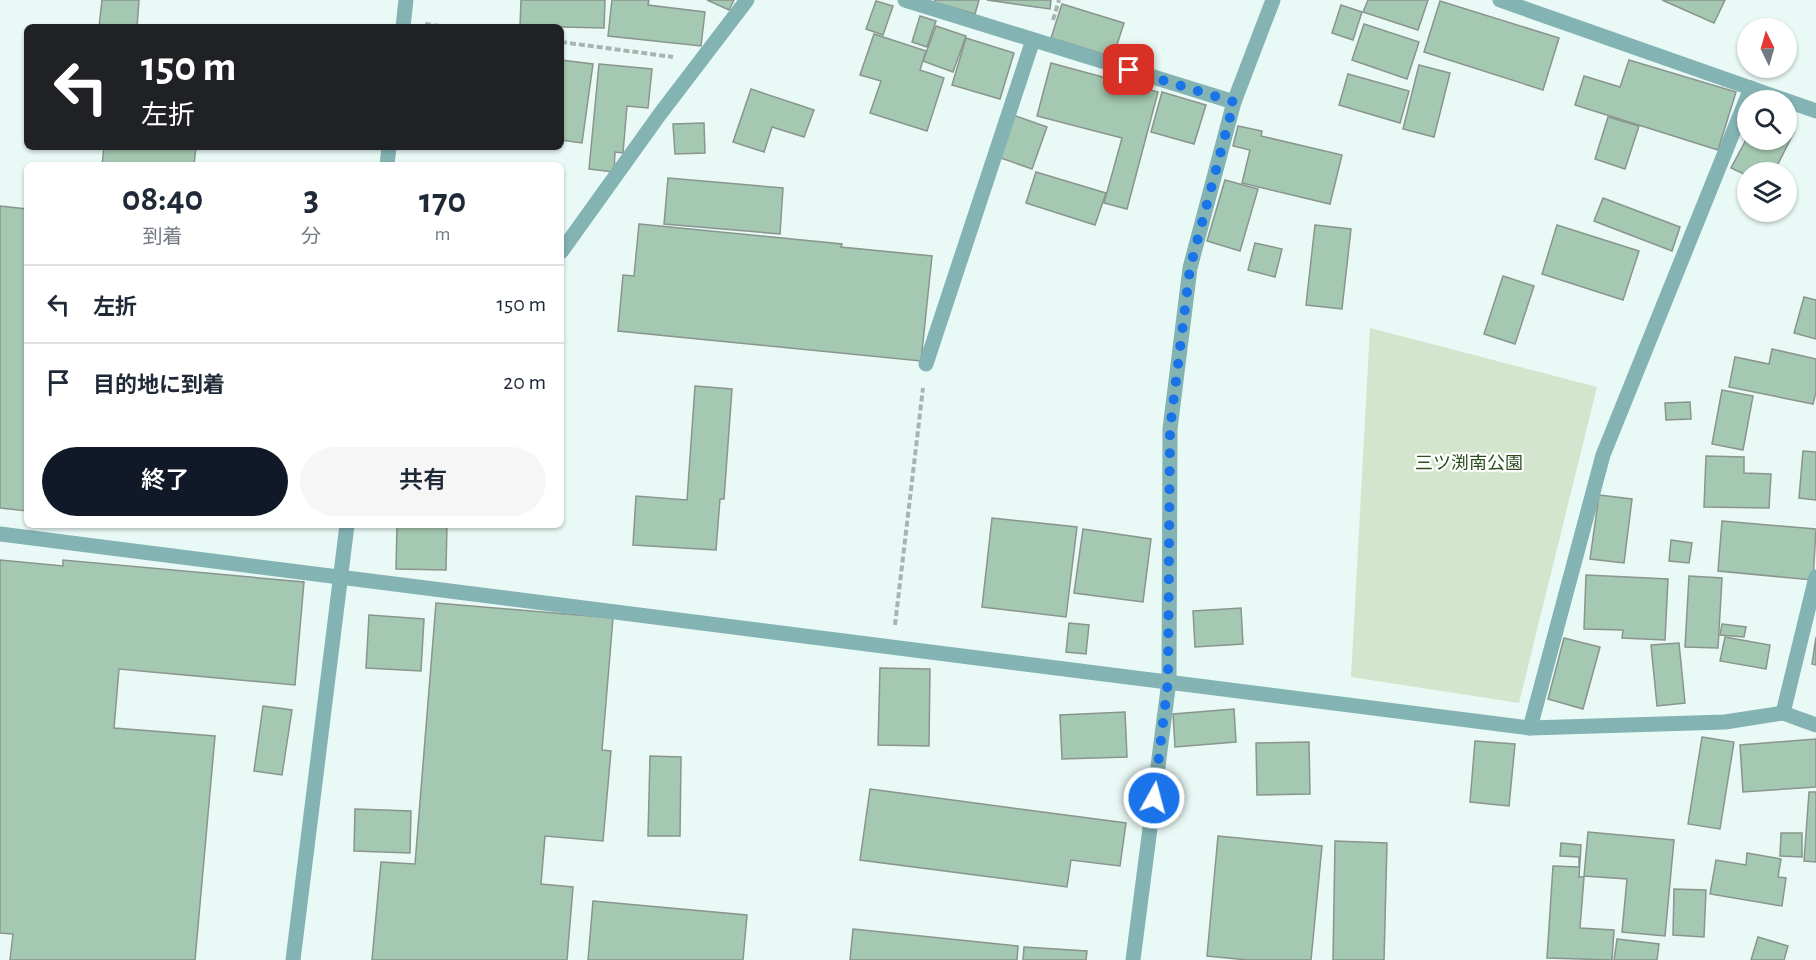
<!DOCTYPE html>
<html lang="ja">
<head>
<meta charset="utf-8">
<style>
  :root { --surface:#fff; --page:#f6f6f7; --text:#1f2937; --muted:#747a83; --line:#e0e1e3; --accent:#111827 }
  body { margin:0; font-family:"Alegreya Sans","Noto Sans JP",sans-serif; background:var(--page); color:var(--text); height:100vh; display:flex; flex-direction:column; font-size:22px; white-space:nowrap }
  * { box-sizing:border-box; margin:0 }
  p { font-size:20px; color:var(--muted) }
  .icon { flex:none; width:33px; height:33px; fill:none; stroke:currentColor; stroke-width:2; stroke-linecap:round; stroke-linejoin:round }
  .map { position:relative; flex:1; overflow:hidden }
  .details { position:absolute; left:24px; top:162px; width:540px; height:366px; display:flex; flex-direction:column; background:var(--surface); border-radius:9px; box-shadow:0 2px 4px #0004 }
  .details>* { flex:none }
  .hud { position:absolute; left:24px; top:24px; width:540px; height:126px; border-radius:9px; box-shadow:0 2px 4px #0004; background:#202124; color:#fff; overflow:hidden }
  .needle { width:39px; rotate:355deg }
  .tools { position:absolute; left:1737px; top:18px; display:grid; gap:12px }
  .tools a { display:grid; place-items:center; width:60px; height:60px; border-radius:50%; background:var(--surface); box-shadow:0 2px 4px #0004; font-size:30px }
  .pin { position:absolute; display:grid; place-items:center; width:51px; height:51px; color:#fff; margin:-26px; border-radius:12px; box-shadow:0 3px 9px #0006 }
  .me { position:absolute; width:66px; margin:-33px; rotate:7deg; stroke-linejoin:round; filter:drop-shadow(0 0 4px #0008) }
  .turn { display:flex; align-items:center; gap:21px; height:126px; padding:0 18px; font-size:27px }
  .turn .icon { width:78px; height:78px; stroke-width:2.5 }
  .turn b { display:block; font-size:42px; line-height:51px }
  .eta { display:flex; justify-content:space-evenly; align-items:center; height:102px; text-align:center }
  .eta b { font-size:36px; font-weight:600; line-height:42px }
  .button { display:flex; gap:12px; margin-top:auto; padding:12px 18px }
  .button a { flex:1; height:69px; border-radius:36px; background:var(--accent); color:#fff; font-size:24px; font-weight:600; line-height:69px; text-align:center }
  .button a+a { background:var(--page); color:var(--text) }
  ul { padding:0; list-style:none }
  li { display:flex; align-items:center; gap:18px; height:78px; padding:0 18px; border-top:2px solid var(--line) }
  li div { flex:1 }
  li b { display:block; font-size:22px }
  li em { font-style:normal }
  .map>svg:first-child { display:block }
  .green { fill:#d3e5cc }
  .building { fill:#a4c8b1; stroke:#89958e; stroke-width:1.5 }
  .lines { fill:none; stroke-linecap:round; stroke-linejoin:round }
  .path { stroke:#a7b4b1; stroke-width:4; stroke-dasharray:6 3; stroke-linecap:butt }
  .minor { stroke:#84b3b4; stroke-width:15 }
  .tertiary { stroke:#84b3b4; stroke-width:15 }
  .route { stroke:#1a73e8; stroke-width:10; stroke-dasharray:0 18 }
  .labels { text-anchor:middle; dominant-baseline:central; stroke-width:4.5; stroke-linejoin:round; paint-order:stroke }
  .park-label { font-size:18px; fill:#2d4d1f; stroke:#fff }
</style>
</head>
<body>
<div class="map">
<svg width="1816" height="960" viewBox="0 0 1816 960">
  <rect width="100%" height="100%" fill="#e9f9f5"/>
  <polygon class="green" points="1370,328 1597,387 1519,703 1351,677"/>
  <g class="building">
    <polygon points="102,0 139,0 137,27 99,27"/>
    <polygon points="521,0 605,0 604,28 520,26"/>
    <polygon points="612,0 649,0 648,5 705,12 701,46 608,36"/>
    <polygon points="707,0 734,0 729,10"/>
    <polygon points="935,0 979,0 975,14 934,2"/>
    <polygon points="987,0 1051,0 1050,9"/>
    <polygon points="1368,0 1428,0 1418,30 1363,12"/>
    <polygon points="1662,0 1725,0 1714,23"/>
    <polygon points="876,1 893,6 883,35 866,29"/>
    <polygon points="1440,1 1559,38 1543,90 1424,52"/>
    <polygon points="1062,4 1124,23 1113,57 1051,38"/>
    <polygon points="1341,5 1362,12 1353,40 1332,33"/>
    <polygon points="920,16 936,21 927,47 912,42"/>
    <polygon points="1364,24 1419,42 1407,79 1352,60"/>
    <polygon points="936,26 966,36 953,72 923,61"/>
    <polygon points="874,34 926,51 920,70 944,78 927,131 870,113 881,81 860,75"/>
    <polygon points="966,38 1014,53 1000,99 952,85"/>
    <polygon points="561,60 593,64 582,143 561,140"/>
    <polygon points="1629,60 1736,92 1718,150 1575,105 1584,76 1620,87"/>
    <polygon points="1051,63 1158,92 1127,209 1104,203 1122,138 1037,116"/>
    <polygon points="599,64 652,69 648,108 627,106 623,153 615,152 614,172 589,169"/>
    <polygon points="1419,65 1450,73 1434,137 1403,129"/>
    <polygon points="1348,74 1409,91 1400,123 1339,105"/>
    <polygon points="751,89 814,110 804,137 772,127 764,152 733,142"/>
    <polygon points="1162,92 1206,105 1194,144 1151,132"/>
    <polygon points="1013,115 1047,127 1032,169 998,157"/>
    <polygon points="1608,117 1639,126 1625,169 1595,159"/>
    <polygon points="704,123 705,153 675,154 673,124"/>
    <polygon points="1238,126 1262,131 1261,136 1342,155 1330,204 1242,183 1250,150 1233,146"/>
    <polygon points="1786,128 1794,132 1774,172 1748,172 1748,176 1731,168 1748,136 1748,140 1786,140"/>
    <polygon points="104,147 196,147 194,165 102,165"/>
    <polygon points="1036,172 1106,193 1095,225 1026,203"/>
    <polygon points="668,178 783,188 780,234 664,224"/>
    <polygon points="1225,180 1258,189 1240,251 1207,241"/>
    <polygon points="1603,198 1680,227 1672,251 1594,221"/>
    <polygon points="0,206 27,209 27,511 0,508"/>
    <polygon points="639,224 842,244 841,247 932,256 921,361 618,331 623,275 634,276"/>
    <polygon points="1315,225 1351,229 1342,309 1306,305"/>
    <polygon points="1557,225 1639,251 1623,300 1542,274"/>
    <polygon points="1255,243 1282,249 1275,277 1248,270"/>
    <polygon points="1503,276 1534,286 1515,344 1484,334"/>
    <polygon points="1804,297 1816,300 1816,339 1794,333"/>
    <polygon points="1772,349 1816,359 1816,392 1813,404 1729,387 1735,357 1769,364"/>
    <polygon points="695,386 732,389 724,499 720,499 716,550 633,545 636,496 687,500"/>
    <polygon points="1722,390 1753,396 1743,450 1712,444"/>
    <polygon points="1690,402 1691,419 1666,420 1665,403"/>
    <polygon points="1803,451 1816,452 1816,500 1799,498"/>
    <polygon points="1706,456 1744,457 1744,473 1771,474 1769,508 1704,507"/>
    <polygon points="1599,495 1632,499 1624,563 1590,559"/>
    <polygon points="992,518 1077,527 1066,617 982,607"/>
    <polygon points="1722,521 1816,529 1813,580 1718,571"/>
    <polygon points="397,525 447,525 446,570 396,569"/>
    <polygon points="1083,529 1151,539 1143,602 1074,593"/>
    <polygon points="1671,540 1692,543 1689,563 1669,561"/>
    <polygon points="0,560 63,566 63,560 304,582 295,685 119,669 114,728 215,736 195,960 10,960 13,934 0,933"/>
    <polygon points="1586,575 1668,579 1665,640 1622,638 1623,630 1584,629"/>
    <polygon points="1689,576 1722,578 1718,648 1685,647"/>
    <polygon points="436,603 613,618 602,750 611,751 603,841 545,836 541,884 573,887 567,960 372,960 381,862 415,864"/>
    <polygon points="1241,608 1243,644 1195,647 1193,611"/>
    <polygon points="369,615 424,619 421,671 366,668"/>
    <polygon points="1069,623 1089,625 1086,654 1066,652"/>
    <polygon points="1722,624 1746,627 1744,637 1720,635"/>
    <polygon points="1725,637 1770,645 1766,669 1720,661"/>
    <polygon points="1816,637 1816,665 1812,664"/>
    <polygon points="1564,638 1600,647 1583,709 1548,699"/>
    <polygon points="1679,643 1685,703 1657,706 1651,645"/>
    <polygon points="880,668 930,669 929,746 878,745"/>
    <polygon points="263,706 292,710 282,775 254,771"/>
    <polygon points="1234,709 1236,742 1175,747 1173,714"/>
    <polygon points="1125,712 1127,757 1062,759 1060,715"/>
    <polygon points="1702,737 1734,742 1720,829 1688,824"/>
    <polygon points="1816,739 1816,787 1743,792 1740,745"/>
    <polygon points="1475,741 1515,744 1509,806 1470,802"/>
    <polygon points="1309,742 1310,794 1257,795 1256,743"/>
    <polygon points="650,756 681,757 680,836 648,836"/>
    <polygon points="870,789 1126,823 1120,866 1071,860 1067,887 860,860"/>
    <polygon points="1809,792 1816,792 1816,862 1804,861"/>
    <polygon points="355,809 411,811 410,853 354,851"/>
    <polygon points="1588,832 1674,840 1665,936 1622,932 1627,879 1584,876"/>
    <polygon points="1781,833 1802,833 1802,857 1780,856"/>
    <polygon points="1218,836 1322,846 1311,960 1248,960 1207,956"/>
    <polygon points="1335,841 1387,843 1384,960 1333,960"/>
    <polygon points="1561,843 1581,845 1579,877 1584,877 1580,928 1614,930 1612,960 1547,958 1553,866 1579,867 1579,857 1560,856"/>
    <polygon points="1747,853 1781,859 1778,877 1786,878 1782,906 1710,894 1716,860 1746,865"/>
    <polygon points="1674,889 1706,890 1704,937 1673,935"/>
    <polygon points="593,901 747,915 743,960 588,960"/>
    <polygon points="853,929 1018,946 1017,960 850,960"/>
    <polygon points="1758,937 1788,946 1784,960 1751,960"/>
    <polygon points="1617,939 1659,944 1657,960 1614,960"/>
    <polygon points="1024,947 1087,951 1086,960 1023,960"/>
  </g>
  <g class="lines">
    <g class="path">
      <polyline points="1053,20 1059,0"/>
      <polyline points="425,24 449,27"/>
      <polyline points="561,42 673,57"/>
      <polyline points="895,625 923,388"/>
    </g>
    <g class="minor">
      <polyline points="905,0 1234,102"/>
      <polyline points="1500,0 1816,111"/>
      <polyline points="561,252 660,114 747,0"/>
      <polyline points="926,364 1033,40"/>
      <polyline points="0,534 1530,728 1725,722 1783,713 1816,725"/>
      <polyline points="1783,713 1816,577"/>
      <polyline points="1530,728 1603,455 1751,88"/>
      <polyline points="1133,960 1169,681 1170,429 1190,268 1234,102 1273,0"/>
    </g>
    <g class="tertiary">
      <polyline points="403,27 406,0"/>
      <polyline points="387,165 389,147"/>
      <polyline points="293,960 347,525"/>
    </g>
  </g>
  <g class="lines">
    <polyline class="route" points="1129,70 1234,102 1190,268 1170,429 1168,681 1154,798"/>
  </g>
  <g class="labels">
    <g class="park-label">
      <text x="1469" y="464">三ツ渕南公園</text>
    </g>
  </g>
</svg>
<div class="tools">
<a><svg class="needle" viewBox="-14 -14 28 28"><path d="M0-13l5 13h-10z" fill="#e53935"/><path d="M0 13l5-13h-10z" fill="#747a83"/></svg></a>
<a><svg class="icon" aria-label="search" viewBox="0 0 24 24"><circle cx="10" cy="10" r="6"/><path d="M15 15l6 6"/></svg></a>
<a><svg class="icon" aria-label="layers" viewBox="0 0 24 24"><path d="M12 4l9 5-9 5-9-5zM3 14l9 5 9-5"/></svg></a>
</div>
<div class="pin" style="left:1129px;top:70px;background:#d93025"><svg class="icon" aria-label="arrive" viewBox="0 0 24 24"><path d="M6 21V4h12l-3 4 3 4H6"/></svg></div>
<svg class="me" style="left:1154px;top:798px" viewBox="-20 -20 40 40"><circle r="17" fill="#1a73e8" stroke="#fff" stroke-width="3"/><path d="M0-11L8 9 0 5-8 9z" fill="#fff"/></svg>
<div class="hud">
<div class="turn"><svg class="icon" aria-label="left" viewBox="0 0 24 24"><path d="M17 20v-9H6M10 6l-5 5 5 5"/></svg><div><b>150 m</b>左折</div></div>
</div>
<section class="details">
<div class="eta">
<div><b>08:40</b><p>到着</p></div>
<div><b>3</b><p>分</p></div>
<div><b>170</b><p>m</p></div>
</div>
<ul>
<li><svg class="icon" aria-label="left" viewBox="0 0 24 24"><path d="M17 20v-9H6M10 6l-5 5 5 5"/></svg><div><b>左折</b></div><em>150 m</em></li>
<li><svg class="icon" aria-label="arrive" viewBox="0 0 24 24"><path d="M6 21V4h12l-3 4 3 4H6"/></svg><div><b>目的地に到着</b></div><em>20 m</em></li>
</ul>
<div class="button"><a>終了</a><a>共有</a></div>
</section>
</div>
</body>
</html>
